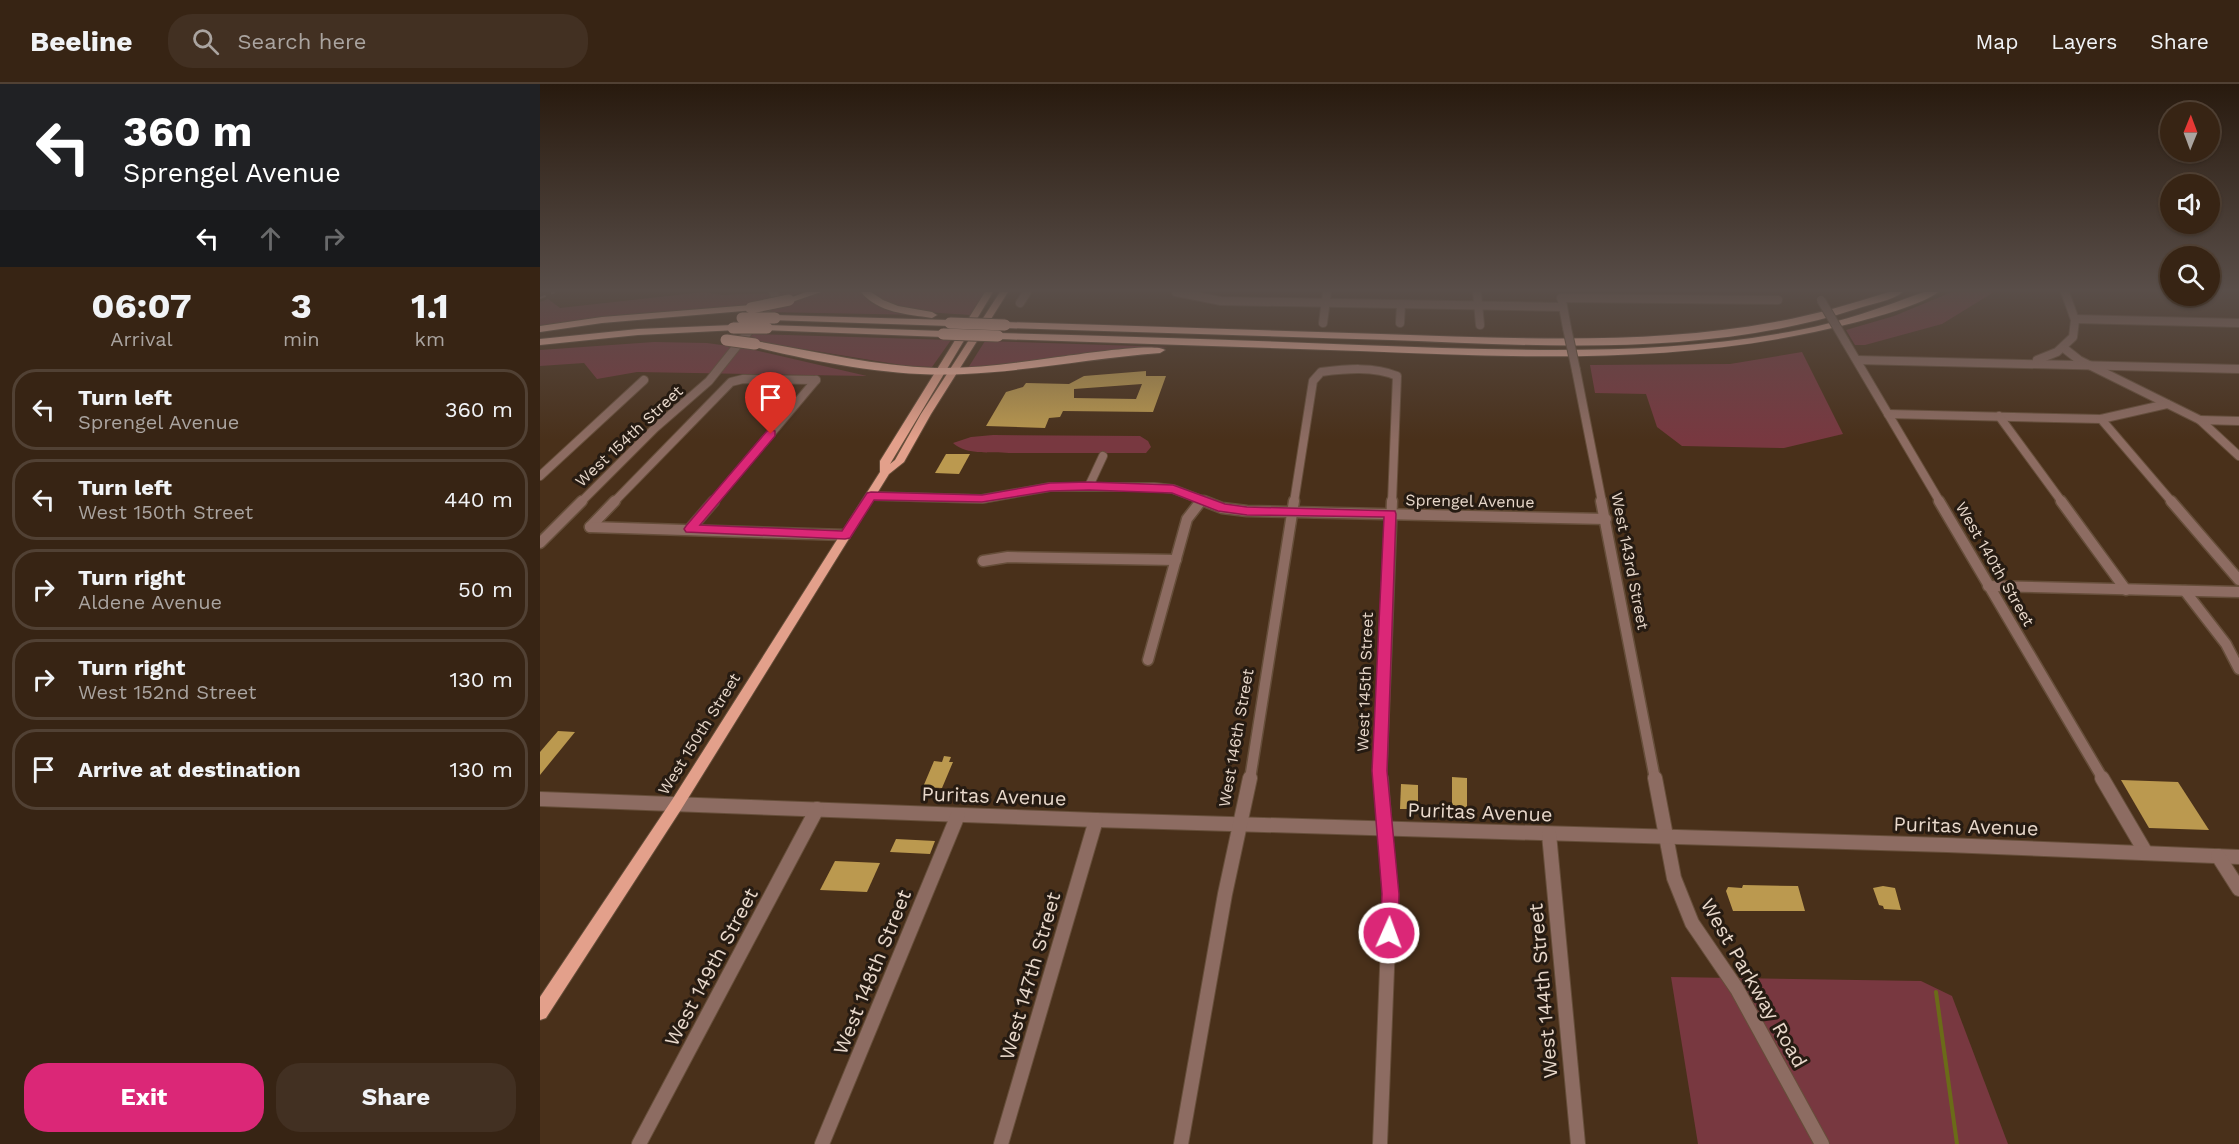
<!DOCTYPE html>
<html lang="en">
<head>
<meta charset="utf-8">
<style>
  :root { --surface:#372414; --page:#423022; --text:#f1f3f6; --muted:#aaa4a0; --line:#514134; --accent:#db2777 }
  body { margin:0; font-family:"Work Sans",sans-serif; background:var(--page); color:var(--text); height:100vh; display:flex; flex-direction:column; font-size:22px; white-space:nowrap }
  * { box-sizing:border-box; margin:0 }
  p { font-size:20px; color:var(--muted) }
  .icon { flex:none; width:33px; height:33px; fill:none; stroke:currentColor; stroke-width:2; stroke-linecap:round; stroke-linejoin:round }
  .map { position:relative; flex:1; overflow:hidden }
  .drawer { display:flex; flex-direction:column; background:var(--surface); width:540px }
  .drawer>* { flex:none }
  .top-card { background:#202124; color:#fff; overflow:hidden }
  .needle { width:39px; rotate:1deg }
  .tools { position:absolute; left:1620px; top:18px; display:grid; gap:12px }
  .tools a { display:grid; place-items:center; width:60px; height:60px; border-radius:50%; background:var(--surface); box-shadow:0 2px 4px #0004,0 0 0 2px var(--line); font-size:30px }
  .pin { position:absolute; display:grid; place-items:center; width:51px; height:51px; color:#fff; margin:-62px -26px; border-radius:50% 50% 50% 0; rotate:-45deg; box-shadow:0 0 6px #0007 }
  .pin .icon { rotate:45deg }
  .me { position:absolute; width:66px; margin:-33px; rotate:2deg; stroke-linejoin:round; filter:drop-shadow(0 0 4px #0008) }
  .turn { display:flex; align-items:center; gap:21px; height:126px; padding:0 24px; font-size:27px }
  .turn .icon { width:78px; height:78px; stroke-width:2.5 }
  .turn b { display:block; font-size:42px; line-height:51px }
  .lanes { display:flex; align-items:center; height:57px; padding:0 24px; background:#0003; justify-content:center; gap:30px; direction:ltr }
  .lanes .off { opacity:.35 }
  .eta { display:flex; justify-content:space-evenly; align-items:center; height:102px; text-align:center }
  .eta b { font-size:36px; font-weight:700; line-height:42px }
  .cta { display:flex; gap:12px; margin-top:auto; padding:12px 24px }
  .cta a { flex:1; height:69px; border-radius:24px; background:var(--accent); color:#fff; font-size:24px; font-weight:700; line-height:69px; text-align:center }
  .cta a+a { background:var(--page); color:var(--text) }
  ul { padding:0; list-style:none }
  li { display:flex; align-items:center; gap:18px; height:81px; margin:0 12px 9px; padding:0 12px; border:3px solid var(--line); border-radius:24px }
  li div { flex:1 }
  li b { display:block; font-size:22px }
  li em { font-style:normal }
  header { display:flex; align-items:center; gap:36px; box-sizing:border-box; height:84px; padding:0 30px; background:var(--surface); border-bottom:2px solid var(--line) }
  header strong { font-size:28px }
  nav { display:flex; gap:33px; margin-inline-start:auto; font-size:21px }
  .search { width:420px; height:54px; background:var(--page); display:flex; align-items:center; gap:15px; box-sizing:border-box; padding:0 21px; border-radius:24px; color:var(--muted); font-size:22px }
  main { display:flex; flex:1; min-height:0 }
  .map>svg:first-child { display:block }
  .green { fill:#783840 }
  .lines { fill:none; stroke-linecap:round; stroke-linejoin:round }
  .stream { stroke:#6b6b18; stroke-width:4 }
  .building { fill:#bb994f; fill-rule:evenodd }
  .minor-far2-casing { stroke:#664e3a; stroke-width:10 }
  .minor-far1-casing { stroke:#664e3a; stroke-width:13 }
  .minor-casing { stroke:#664e3a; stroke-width:16 }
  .major-casing { stroke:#664e3a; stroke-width:2 }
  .highway-casing { stroke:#664e3a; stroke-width:2 }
  .minor-far2 { stroke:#8d6c62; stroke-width:8 }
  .minor-far1 { stroke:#8d6c62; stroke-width:10 }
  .minor { stroke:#8d6c62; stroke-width:14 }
  .major { fill:#e3a08b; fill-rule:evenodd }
  .highway { fill:#fab9a5; fill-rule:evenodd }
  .rail { stroke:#937f6d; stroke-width:2; stroke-dasharray:6 6; stroke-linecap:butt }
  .minor-bridge-casing { stroke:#664e3a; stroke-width:10; stroke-linecap:butt }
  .highway-bridge-casing { stroke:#664e3a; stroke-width:13; stroke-linecap:butt }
  .minor-bridge { stroke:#8d6c62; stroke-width:8 }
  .highway-bridge { stroke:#fab9a5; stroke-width:11 }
  .route { fill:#db2777; stroke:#8e194d; stroke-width:1.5 }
  .labels { text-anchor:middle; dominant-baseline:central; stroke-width:6; stroke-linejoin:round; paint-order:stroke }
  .street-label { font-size:16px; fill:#e8d8cb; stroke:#261b12 }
  .near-street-label { font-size:20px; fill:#e8d8cb; stroke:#261b12 }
</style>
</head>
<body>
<header>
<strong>Beeline</strong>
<div class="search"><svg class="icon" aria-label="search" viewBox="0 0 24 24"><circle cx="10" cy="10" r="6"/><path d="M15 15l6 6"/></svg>Search here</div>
<nav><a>Map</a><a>Layers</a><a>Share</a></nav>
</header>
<main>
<section class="drawer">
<div class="top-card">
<div class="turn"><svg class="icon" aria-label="left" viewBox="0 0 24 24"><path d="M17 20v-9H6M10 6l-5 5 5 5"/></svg><div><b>360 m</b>Sprengel Avenue</div></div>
<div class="lanes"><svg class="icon" aria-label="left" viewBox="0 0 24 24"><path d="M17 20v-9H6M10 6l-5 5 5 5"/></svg><svg class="icon off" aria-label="ahead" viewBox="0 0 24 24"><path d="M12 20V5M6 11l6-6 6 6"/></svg><svg class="icon off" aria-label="right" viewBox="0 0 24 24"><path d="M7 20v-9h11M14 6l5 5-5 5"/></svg></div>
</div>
<div class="eta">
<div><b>06:07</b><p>Arrival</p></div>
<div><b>3</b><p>min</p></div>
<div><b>1.1</b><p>km</p></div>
</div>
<ul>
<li><svg class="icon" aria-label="left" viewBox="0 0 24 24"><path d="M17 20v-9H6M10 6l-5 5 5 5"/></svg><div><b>Turn left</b><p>Sprengel Avenue</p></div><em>360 m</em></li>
<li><svg class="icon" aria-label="left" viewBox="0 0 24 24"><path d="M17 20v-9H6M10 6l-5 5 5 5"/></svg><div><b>Turn left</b><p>West 150th Street</p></div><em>440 m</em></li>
<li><svg class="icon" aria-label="right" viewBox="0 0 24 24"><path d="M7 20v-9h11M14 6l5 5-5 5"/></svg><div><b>Turn right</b><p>Aldene Avenue</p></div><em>50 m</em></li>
<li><svg class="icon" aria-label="right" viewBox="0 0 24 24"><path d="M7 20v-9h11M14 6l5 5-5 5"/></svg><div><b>Turn right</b><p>West 152nd Street</p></div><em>130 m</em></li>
<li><svg class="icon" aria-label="arrive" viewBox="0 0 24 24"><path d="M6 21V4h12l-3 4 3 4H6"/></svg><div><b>Arrive at destination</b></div><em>130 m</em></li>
</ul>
<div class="cta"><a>Exit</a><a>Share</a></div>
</section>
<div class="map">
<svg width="1699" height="1060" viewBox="0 0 1699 1060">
  <rect width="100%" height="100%" fill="#49301a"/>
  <g class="green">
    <polygon points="164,208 182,211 265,208 206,222 0,242 0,218 8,215 20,224"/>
    <polygon points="282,208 321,208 331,219 385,231 227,228 232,221"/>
    <path d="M333,208H447L432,231C404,229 353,229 333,208Z"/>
    <polygon points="1412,208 1454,208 1402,240 1325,261 1315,261 1306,246 1354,232"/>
    <polygon points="213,250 411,256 392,283 367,282 208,256"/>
    <polygon points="445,257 628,263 428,284"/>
    <polygon points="114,258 167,259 210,265 327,292 97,288 57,295 44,279 0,282 0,266"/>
    <polygon points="1262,268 1303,350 1244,364 1142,362 1117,343 1106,310 1055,309 1050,281 1190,280"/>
    <path d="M453,351L600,352L608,357L611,363L606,369H469C451,367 427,372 413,359L431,353Z"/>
    <polygon points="1131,893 1381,897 1412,912 1468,1060 1158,1060"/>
  </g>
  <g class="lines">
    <polyline class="stream" points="1396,908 1417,1060"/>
  </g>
  <g class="building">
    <path d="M606,287V292H626L613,328L523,327L520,333L509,334L505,344L446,342L466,308L483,303L486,299L529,300L544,292ZM602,300L596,315L534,314V305Z"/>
    <polygon points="406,370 430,370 419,390 395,389"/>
    <polygon points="18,647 35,648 0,691 0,668"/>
    <polygon points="404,672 411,673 409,678 413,678 402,704 383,703 394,677 402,678"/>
    <polygon points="912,693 927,694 927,725 912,724"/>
    <polygon points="1581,696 1638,698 1669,746 1609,744"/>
    <polygon points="861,700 878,701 878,725 860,725"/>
    <polygon points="356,755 395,757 390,770 350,768"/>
    <polygon points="295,777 340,779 327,808 280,806"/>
    <polygon points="1203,801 1258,802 1265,827 1193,827 1186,807 1188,803 1202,804"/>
    <polygon points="1343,802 1355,804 1361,826 1344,825 1343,822 1339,821 1333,804"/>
  </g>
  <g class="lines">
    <g class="minor-far2-casing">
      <g id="minor-far2">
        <polyline points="636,208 681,217 1023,223"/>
        <polyline points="937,208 940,241"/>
        <polyline points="1021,214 1238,216"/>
        <polyline points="1022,217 1027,244"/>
        <polyline points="480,219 487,208"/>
        <polyline points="1535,235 1699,239"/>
        <polyline points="783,239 787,208"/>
        <polyline points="860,239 861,220"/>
        <polyline points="1305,257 1400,418"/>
        <polyline points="1525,265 1539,276 1660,336 1699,372"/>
        <polyline points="1317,276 1699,285"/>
        <polyline points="1497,276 1517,268 1533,253 1535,236 1525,208"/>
        <polyline points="1036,286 1062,418"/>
        <polyline points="1348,330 1561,335 1627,320"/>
        <polyline points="1459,332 1522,418"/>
        <polyline points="1561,335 1632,418"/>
        <polyline points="1660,336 1699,337"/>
        <polyline points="0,392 104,296"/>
        <polyline points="549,402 563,372"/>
        <polyline points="331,412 442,415 510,403 614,403 633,405 667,418"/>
        <polyline points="41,418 115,344 169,297 236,213 233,208"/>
        <polyline points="74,418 191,298 203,295 276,296"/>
        <polyline points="173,418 276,296"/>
        <path d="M754,418L773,297L781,288C805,285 834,282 857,292L852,418"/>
      </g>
    </g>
    <g class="minor-far1-casing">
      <g id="minor-far1">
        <polyline points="664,417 682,424 707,427 1066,435"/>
        <polyline points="1061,417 1115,695"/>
        <polyline points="1399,417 1563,695"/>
        <polyline points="1521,417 1586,506"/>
        <polyline points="1631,417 1699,496"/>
        <polyline points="50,443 75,417"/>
        <polyline points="50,443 305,451"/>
        <polyline points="150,445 174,417"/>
        <polyline points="0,459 42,417"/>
        <polyline points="443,477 468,473 636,476"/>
        <polyline points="1448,502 1699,508"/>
        <polyline points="1645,507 1686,560 1699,585"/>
        <polyline points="608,576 647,435 661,417"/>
        <polyline points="710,695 754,417"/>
        <polyline points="841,695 852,417"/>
      </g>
    </g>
    <g class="minor-casing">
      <g id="minor">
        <polyline points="1115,694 1134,794 1152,839 1197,905 1282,1060"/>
        <polyline points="1562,694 1606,769"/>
        <polyline points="0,715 556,736 1407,761 1699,773"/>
        <polyline points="1009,750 1038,1060"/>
        <polyline points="1678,772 1699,805"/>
        <polyline points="99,1060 277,725"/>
        <polyline points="282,1060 418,731"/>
        <polyline points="461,1060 556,736"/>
        <polyline points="641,1060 685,810 710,694"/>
        <polyline points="840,1060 850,810 841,694"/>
      </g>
    </g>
    <g class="major-casing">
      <polygon id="major" points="445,208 453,208 350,380 355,376 381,330 460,208 468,208 391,330 364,378 349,390 142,724 6,934 0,936 0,913 132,716 340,388 340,377"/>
    </g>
    <g class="highway-casing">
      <g id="highway">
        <polygon points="266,208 281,208 249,219 244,216"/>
        <path d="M321,208H331L343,216L358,222L392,228L397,231L392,234C367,230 338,229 321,208Z"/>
        <path d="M1349,208H1363C1352,217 1330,220 1316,225C1168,273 1005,262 851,256C723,252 594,248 465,244L460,241L465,238C590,242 716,246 841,250C972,254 1105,262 1235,238C1274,231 1311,220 1349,208Z"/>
        <path d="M1384,208H1398C1384,220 1333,234 1313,239C1149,281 988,274 820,267C700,263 579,259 458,255L453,252L458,249C578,252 699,256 819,261C966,266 1114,274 1259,246C1302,238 1343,223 1384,208Z"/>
        <polygon points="211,221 216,224 215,226 62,239 0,248 0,242 62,233"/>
        <polygon points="235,231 410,236 415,239 410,242 231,236 230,234"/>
        <polygon points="193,241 198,244 197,246 98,251 0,261 0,255 98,245"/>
        <polygon points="227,241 403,247 408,250 403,253 223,246 222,244"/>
        <path d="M215,257C275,267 334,282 395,284C436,285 477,279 518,273C535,271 616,258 625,266L620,269C554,274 490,287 424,290C358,294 275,278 211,262V258Z"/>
      </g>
    </g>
    <use href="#minor-far2" class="minor-far2"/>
    <use href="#minor-far1" class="minor-far1"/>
    <use href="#minor" class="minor"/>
    <use href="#major" class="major"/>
    <use href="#highway" class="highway"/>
    <polyline class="rail" points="0,214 15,208"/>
    <g class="minor-bridge-casing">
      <g id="minor-bridge">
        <polyline points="1281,216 1305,257"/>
        <polyline points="1027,244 1036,286"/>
      </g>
    </g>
    <g class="highway-bridge-casing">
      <g id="highway-bridge">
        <polyline points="211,224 249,216"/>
        <polyline points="202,234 235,234"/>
        <polyline points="410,239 465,241"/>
        <polyline points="193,244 227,244"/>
        <polyline points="403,250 458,252"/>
        <polyline points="186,256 215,260"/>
      </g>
    </g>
    <use href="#minor-bridge" class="minor-bridge"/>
    <use href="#highway-bridge" class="highway-bridge"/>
  </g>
  <linearGradient id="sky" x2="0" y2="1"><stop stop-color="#281a0e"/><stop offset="0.58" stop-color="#594e49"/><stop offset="1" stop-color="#594e49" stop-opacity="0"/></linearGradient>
  <rect width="1699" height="356" fill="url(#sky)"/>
  <polygon class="route" points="231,346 235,347 235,352 160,441 302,447 327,409 331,408 442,411 510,399 549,398 633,401 685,420 707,423 855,427 856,430 847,687 859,810 858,849 855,855 849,858 842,855 840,849 842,810 832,687 844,433 707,431 678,427 632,409 549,406 510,407 442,418 334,416 310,454 305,455 146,448 144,445 146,442 227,347"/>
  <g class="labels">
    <g class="street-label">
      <text transform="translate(89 352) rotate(-43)">West 154th Street</text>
      <text transform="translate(930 417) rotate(1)">Sprengel Avenue</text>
      <text transform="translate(1090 477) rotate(79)">West 143rd Street</text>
      <text transform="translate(1455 480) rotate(60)">West 140th Street</text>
      <text transform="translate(825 598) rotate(-88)">West 145th Street</text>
      <text transform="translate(159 650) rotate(-58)">West 150th Street</text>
      <text transform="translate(696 654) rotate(-80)">West 146th Street</text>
    </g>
    <g class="near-street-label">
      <text transform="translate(454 712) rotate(2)">Puritas Avenue</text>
      <text transform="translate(940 728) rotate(2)">Puritas Avenue</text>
      <text transform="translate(1426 742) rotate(2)">Puritas Avenue</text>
      <text transform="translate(171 883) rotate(-62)">West 149th Street</text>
      <text transform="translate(332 888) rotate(-68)">West 148th Street</text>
      <text transform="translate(490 892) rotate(-74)">West 147th Street</text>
      <text transform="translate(1214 899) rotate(60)">West Parkway Road</text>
      <text transform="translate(1003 907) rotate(-95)">West 144th Street</text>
    </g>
  </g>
</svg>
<div class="tools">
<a><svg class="needle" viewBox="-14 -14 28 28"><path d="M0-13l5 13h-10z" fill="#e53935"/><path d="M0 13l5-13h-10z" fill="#aaa4a0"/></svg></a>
<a><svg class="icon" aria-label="sound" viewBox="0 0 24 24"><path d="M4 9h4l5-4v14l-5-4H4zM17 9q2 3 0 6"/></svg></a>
<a><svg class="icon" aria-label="search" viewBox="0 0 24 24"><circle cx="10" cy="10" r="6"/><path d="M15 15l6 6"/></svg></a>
</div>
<div class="pin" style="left:231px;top:350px;background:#d93025"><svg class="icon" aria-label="arrive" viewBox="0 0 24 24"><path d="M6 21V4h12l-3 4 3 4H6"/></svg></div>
<svg class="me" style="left:849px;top:849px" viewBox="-20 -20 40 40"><circle r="17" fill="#db2777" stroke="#fff" stroke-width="3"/><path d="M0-11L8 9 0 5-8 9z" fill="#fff"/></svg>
</div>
</main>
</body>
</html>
